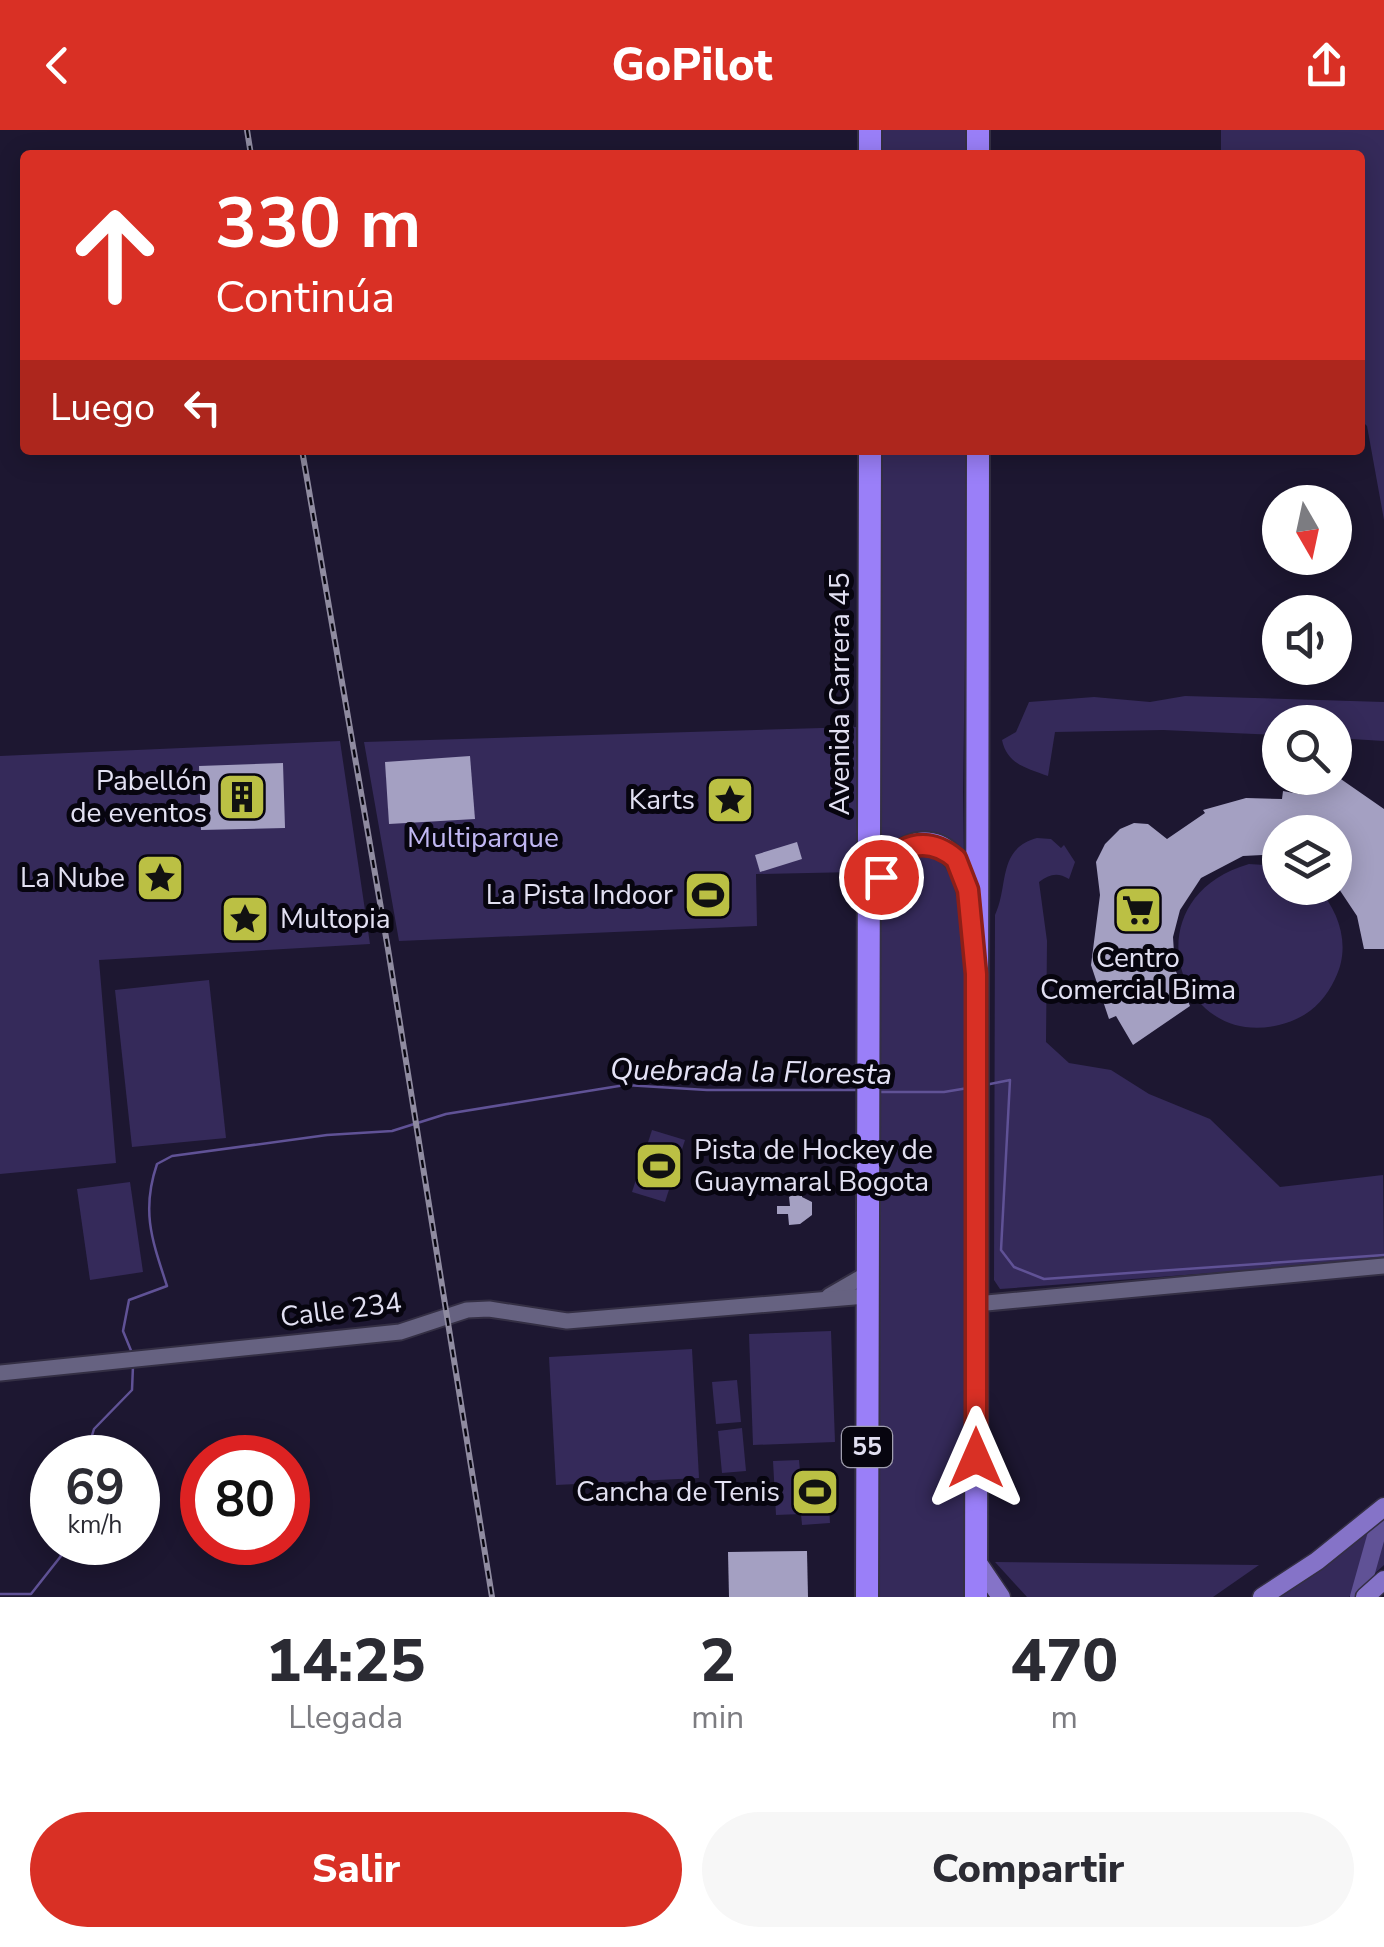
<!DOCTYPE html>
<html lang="es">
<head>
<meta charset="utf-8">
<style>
  :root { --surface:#fff; --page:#f7f7f7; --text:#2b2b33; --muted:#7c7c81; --accent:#d93025 }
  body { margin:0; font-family:"Nunito Sans",sans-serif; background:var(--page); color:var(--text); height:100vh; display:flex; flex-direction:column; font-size:38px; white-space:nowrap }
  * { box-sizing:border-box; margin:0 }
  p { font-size:32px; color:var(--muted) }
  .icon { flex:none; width:55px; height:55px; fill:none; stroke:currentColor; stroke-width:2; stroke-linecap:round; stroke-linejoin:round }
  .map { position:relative; height:1467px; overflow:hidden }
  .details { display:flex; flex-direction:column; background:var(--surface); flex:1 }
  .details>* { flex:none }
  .banner { position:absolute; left:20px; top:20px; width:1345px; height:305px; border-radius:10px; box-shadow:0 5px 25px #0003; background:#d93025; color:#fff; overflow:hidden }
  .needle { width:65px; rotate:171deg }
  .controls { position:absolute; left:1262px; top:355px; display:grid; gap:20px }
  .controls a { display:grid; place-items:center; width:90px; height:90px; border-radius:50%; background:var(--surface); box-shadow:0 5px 25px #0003; font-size:50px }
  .speed { position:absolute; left:30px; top:1305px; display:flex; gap:20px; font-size:50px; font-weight:700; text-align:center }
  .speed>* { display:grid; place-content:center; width:130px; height:130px; border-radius:50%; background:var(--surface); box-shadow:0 5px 25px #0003; line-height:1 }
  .speed small { font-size:25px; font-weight:400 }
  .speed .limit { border:15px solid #d22; background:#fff; color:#111 }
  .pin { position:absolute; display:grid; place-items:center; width:85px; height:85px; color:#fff; margin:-42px; border:5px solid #fff; border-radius:50%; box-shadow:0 2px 10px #0007 }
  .me { position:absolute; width:110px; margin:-55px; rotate:0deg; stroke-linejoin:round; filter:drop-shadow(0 0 8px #0008) }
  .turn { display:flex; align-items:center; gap:35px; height:210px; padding:0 30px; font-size:45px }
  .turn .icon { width:130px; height:130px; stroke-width:2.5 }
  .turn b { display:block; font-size:70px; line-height:85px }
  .then { display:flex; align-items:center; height:95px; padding:0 30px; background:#0003; gap:20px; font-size:38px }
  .eta { display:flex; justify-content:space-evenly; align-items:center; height:170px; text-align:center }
  .eta b { font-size:60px; font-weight:800; line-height:70px }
  .cta { display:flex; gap:20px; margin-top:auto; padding:20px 30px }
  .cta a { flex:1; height:115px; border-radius:60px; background:var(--accent); color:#fff; font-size:40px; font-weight:800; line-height:115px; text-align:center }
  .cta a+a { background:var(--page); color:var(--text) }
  header { display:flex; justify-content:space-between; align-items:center; height:130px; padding:0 30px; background:var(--accent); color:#fff; font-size:45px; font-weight:800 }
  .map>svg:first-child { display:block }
  .green { fill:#352a5a }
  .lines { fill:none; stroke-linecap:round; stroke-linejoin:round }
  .stream { stroke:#605296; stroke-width:2.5 }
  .river { stroke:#605296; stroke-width:18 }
  .building { fill:#a4a0c2 }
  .minor-casing { stroke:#342f44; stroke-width:19 }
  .major-casing { stroke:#342f44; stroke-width:21 }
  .highway-casing { stroke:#342f44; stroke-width:26 }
  .minor { stroke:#666281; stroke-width:15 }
  .major { stroke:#8573c8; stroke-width:18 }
  .highway { stroke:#9a7ff8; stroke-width:22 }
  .rail-casing { stroke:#8f8ba0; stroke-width:6 }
  .rail { stroke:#07050f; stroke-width:2.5; stroke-dasharray:8; stroke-linecap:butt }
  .route-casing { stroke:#8d1f18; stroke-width:25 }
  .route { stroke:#d93025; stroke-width:18 }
  .labels { text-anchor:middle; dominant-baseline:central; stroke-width:10; stroke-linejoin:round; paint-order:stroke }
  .shield { fill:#07050f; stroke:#a09eae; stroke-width:2.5 }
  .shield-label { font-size:25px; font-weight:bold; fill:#e2e0f2 }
  .street-label { font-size:28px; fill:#e2e0f2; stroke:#07050f }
  .poi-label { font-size:28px; fill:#e2e0f2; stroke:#07050f; text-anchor:end }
  .park-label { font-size:28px; fill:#c0b7f2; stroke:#07050f }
  .water-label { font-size:30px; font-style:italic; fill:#e4e2f6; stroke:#07050f }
</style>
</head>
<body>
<header><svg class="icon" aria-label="back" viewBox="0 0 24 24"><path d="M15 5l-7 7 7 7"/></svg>GoPilot<svg class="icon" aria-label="share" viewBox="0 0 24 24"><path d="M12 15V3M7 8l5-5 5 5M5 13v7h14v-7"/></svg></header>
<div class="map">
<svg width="1384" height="1467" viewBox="0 0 1384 1467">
  <rect width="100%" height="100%" fill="#1d1731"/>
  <g class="green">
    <rect x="879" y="0" width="91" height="25"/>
    <polygon points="1221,0 1384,0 1384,390 1367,296 1360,289 1360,25 1221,25"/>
    <polygon points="878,320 968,320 963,662 969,1104 965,1467 872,1467"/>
    <path d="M1185,566L1384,572V611L1335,608V592H1280V605L1163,600L1055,602L1048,646C1026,638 1007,634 1002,610L1016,602L1029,572L1094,567L1150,572Z"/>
    <polygon points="856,597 856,742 756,744 757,796 399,811 364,612"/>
    <polygon points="340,611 370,814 99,830 116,1033 0,1044 0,626"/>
    <path d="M1037,708L1051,709L1061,718L1064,715L1075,732L1069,749C1058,742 1049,744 1039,752L1047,811L1046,912L1069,933L1111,940L1149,964L1210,989L1280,1057L1383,1045L1384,1130L1000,1159L994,1150L995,785C1009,755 997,719 1037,708Z"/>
    <path d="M1249,734L1280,736V758H1318C1340,783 1351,817 1335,849C1324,873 1305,889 1279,895C1176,920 1130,768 1249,734Z"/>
    <polygon points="209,850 226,1008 132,1017 115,860"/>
    <polygon points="652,1000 685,1010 665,1072 632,1062"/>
    <polygon points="130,1052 143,1142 90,1150 77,1059"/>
    <polygon points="831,1201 835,1312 753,1315 749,1204"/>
    <polygon points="692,1219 699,1348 556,1355 549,1227"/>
    <polygon points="737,1250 741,1292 716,1294 712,1252"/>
    <polygon points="742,1298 746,1341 722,1343 718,1301"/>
    <polygon points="799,1330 800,1341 827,1339 830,1393 802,1395 801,1384 776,1385 773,1331"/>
    <polygon points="1384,1385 1384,1435 1349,1467 1279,1467"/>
    <polygon points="995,1432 1259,1435 1213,1467 1027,1467"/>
  </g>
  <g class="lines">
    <g class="stream">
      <polyline points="985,955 1010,950 1001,1120 1014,1137 1044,1149 1384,1125"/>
      <polyline points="876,962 944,962 968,958"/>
      <path d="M132,1223L123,1201L129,1170L167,1156C152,1110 141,1081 157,1034L172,1026L327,1005L392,1001L446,984L625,955L707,960H858"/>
      <polyline points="85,1328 94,1299 132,1260 133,1236"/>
      <polyline points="0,1464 31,1464 61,1426 58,1412"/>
    </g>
    <polyline class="river" points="1359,1467 1384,1378"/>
  </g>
  <g class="building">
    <polygon points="470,626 475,689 389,694 385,632"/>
    <polygon points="283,633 285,698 201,700 199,636"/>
    <polygon points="1335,645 1384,679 1384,819 1364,819 1357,786 1335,753 1335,702 1280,702 1280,724 1243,726 1201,748 1180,780 1173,807 1175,839 1190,876 1133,915 1116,886 1109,889 1091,835 1100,765 1096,732 1105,714 1120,699 1134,693 1148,694 1167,709 1205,683 1203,680 1246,668 1282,669 1283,661 1304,665 1312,648"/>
    <polygon points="797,712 802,729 760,742 755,725"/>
    <polygon points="802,1060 802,1067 812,1072 812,1085 800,1094 789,1095 788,1084 777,1084 777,1076 790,1076 789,1067"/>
    <polygon points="807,1421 808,1467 729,1467 728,1422"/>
  </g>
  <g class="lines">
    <g class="minor-casing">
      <g id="minor">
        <polyline points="829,1166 867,1144"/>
        <polyline points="976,1174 1384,1136"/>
        <polyline points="0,1243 400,1202 467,1180 489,1179 567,1191 866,1166"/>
      </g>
    </g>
    <g class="major-casing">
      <g id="major">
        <polyline points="976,1430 1001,1467"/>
        <polyline points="1262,1467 1317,1431 1384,1377"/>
        <polyline points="1365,1467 1384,1450"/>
      </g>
    </g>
    <g class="highway-casing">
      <g id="highway">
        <polyline points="870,25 870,0"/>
        <polyline points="978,25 978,0"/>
        <path d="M877,765C890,699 956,695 968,761"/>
        <polyline points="867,1467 870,320"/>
        <polyline points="976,1467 978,320"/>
      </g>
    </g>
    <use href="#minor" class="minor"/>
    <use href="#major" class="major"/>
    <use href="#highway" class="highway"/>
    <g class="rail-casing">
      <g id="rail">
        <polyline points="247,0 251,25"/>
        <polyline points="302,320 388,819 492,1467"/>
      </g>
    </g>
    <use href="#rail" class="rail"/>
  </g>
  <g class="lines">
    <g class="route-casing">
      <path id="route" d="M881,747C895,713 928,705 956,729L968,760L976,844V1328"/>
    </g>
    <use href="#route" class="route"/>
  </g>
  <defs>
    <g id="building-square" transform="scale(2.5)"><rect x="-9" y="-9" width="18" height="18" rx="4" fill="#bbc044" stroke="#07050f"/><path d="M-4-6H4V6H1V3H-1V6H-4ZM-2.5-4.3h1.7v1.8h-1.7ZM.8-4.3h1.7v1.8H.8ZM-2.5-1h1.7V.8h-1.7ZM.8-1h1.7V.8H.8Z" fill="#111"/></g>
    <g id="sight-square" transform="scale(2.5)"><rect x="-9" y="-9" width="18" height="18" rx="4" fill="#bbc044" stroke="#07050f"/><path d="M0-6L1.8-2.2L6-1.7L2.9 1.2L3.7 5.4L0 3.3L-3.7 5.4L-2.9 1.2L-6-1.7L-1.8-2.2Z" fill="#111"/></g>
    <g id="stadium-square" transform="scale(2.5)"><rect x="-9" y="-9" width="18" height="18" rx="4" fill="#bbc044" stroke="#07050f"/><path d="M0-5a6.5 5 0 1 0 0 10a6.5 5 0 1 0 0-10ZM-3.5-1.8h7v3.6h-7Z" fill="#111"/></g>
    <g id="supermarket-square" transform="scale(2.5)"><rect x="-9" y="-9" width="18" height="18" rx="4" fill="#bbc044" stroke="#07050f"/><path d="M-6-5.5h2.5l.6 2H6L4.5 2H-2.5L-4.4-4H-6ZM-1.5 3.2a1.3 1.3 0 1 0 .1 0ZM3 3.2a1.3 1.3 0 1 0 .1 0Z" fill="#111"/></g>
  </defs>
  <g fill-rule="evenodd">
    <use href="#building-square" x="242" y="667"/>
    <use href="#sight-square" x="730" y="670"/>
    <use href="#sight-square" x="160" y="748"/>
    <use href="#stadium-square" x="708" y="765"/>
    <use href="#supermarket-square" x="1138" y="780"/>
    <use href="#sight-square" x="245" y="789"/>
    <use href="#stadium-square" x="659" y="1036"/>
    <use href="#stadium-square" x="815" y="1362"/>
  </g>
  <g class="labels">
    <rect class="shield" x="842" y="1297" width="50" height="40" rx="8"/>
    <g class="shield-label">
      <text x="867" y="1317">55</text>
    </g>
    <g class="street-label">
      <text transform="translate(840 564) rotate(-90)">Avenida Carrera 45</text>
      <text transform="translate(341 1180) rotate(-7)">Calle 234</text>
    </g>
    <g class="poi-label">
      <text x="207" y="651">Pabellón<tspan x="207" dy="32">de eventos</tspan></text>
      <text x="695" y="670">Karts</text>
      <text x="125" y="748">La Nube</text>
      <text x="673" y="765">La Pista Indoor</text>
      <text x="280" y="789" text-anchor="start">Multopia</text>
      <text x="1138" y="828" text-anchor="middle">Centro<tspan x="1138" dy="32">Comercial Bima</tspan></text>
      <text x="694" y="1020" text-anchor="start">Pista de Hockey de<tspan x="694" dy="32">Guaymaral Bogota</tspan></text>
      <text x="780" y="1362">Cancha de Tenis</text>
    </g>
    <g class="park-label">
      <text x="483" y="708">Multiparque</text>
    </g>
    <g class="water-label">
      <text transform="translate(751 942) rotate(1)">Quebrada la Floresta</text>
    </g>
  </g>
</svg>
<div class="controls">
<a><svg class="needle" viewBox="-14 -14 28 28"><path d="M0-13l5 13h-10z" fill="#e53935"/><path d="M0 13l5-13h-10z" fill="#7c7c81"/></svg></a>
<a><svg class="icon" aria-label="sound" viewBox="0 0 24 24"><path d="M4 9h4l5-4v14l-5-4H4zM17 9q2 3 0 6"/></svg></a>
<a><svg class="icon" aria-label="search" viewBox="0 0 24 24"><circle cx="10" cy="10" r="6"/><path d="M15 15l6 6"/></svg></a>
<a><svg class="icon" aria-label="layers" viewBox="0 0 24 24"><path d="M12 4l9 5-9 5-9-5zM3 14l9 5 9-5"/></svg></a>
</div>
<div class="speed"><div>69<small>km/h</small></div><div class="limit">80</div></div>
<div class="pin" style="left:881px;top:747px;background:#d93025"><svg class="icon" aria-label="arrive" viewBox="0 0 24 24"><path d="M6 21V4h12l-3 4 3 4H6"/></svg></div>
<svg class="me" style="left:976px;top:1328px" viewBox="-20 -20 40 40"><path d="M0-17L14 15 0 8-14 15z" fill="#d93025" stroke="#fff" stroke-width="4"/></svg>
<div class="banner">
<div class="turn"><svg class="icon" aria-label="ahead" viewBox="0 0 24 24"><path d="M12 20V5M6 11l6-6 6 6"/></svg><div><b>330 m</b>Continúa</div></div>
<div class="then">Luego<svg class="icon" aria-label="left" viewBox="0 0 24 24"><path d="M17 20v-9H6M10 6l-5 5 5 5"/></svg></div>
</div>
</div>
<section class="details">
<div class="eta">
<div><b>14:25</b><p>Llegada</p></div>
<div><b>2</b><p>min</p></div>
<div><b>470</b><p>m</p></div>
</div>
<div class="cta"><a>Salir</a><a>Compartir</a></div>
</section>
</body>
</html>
